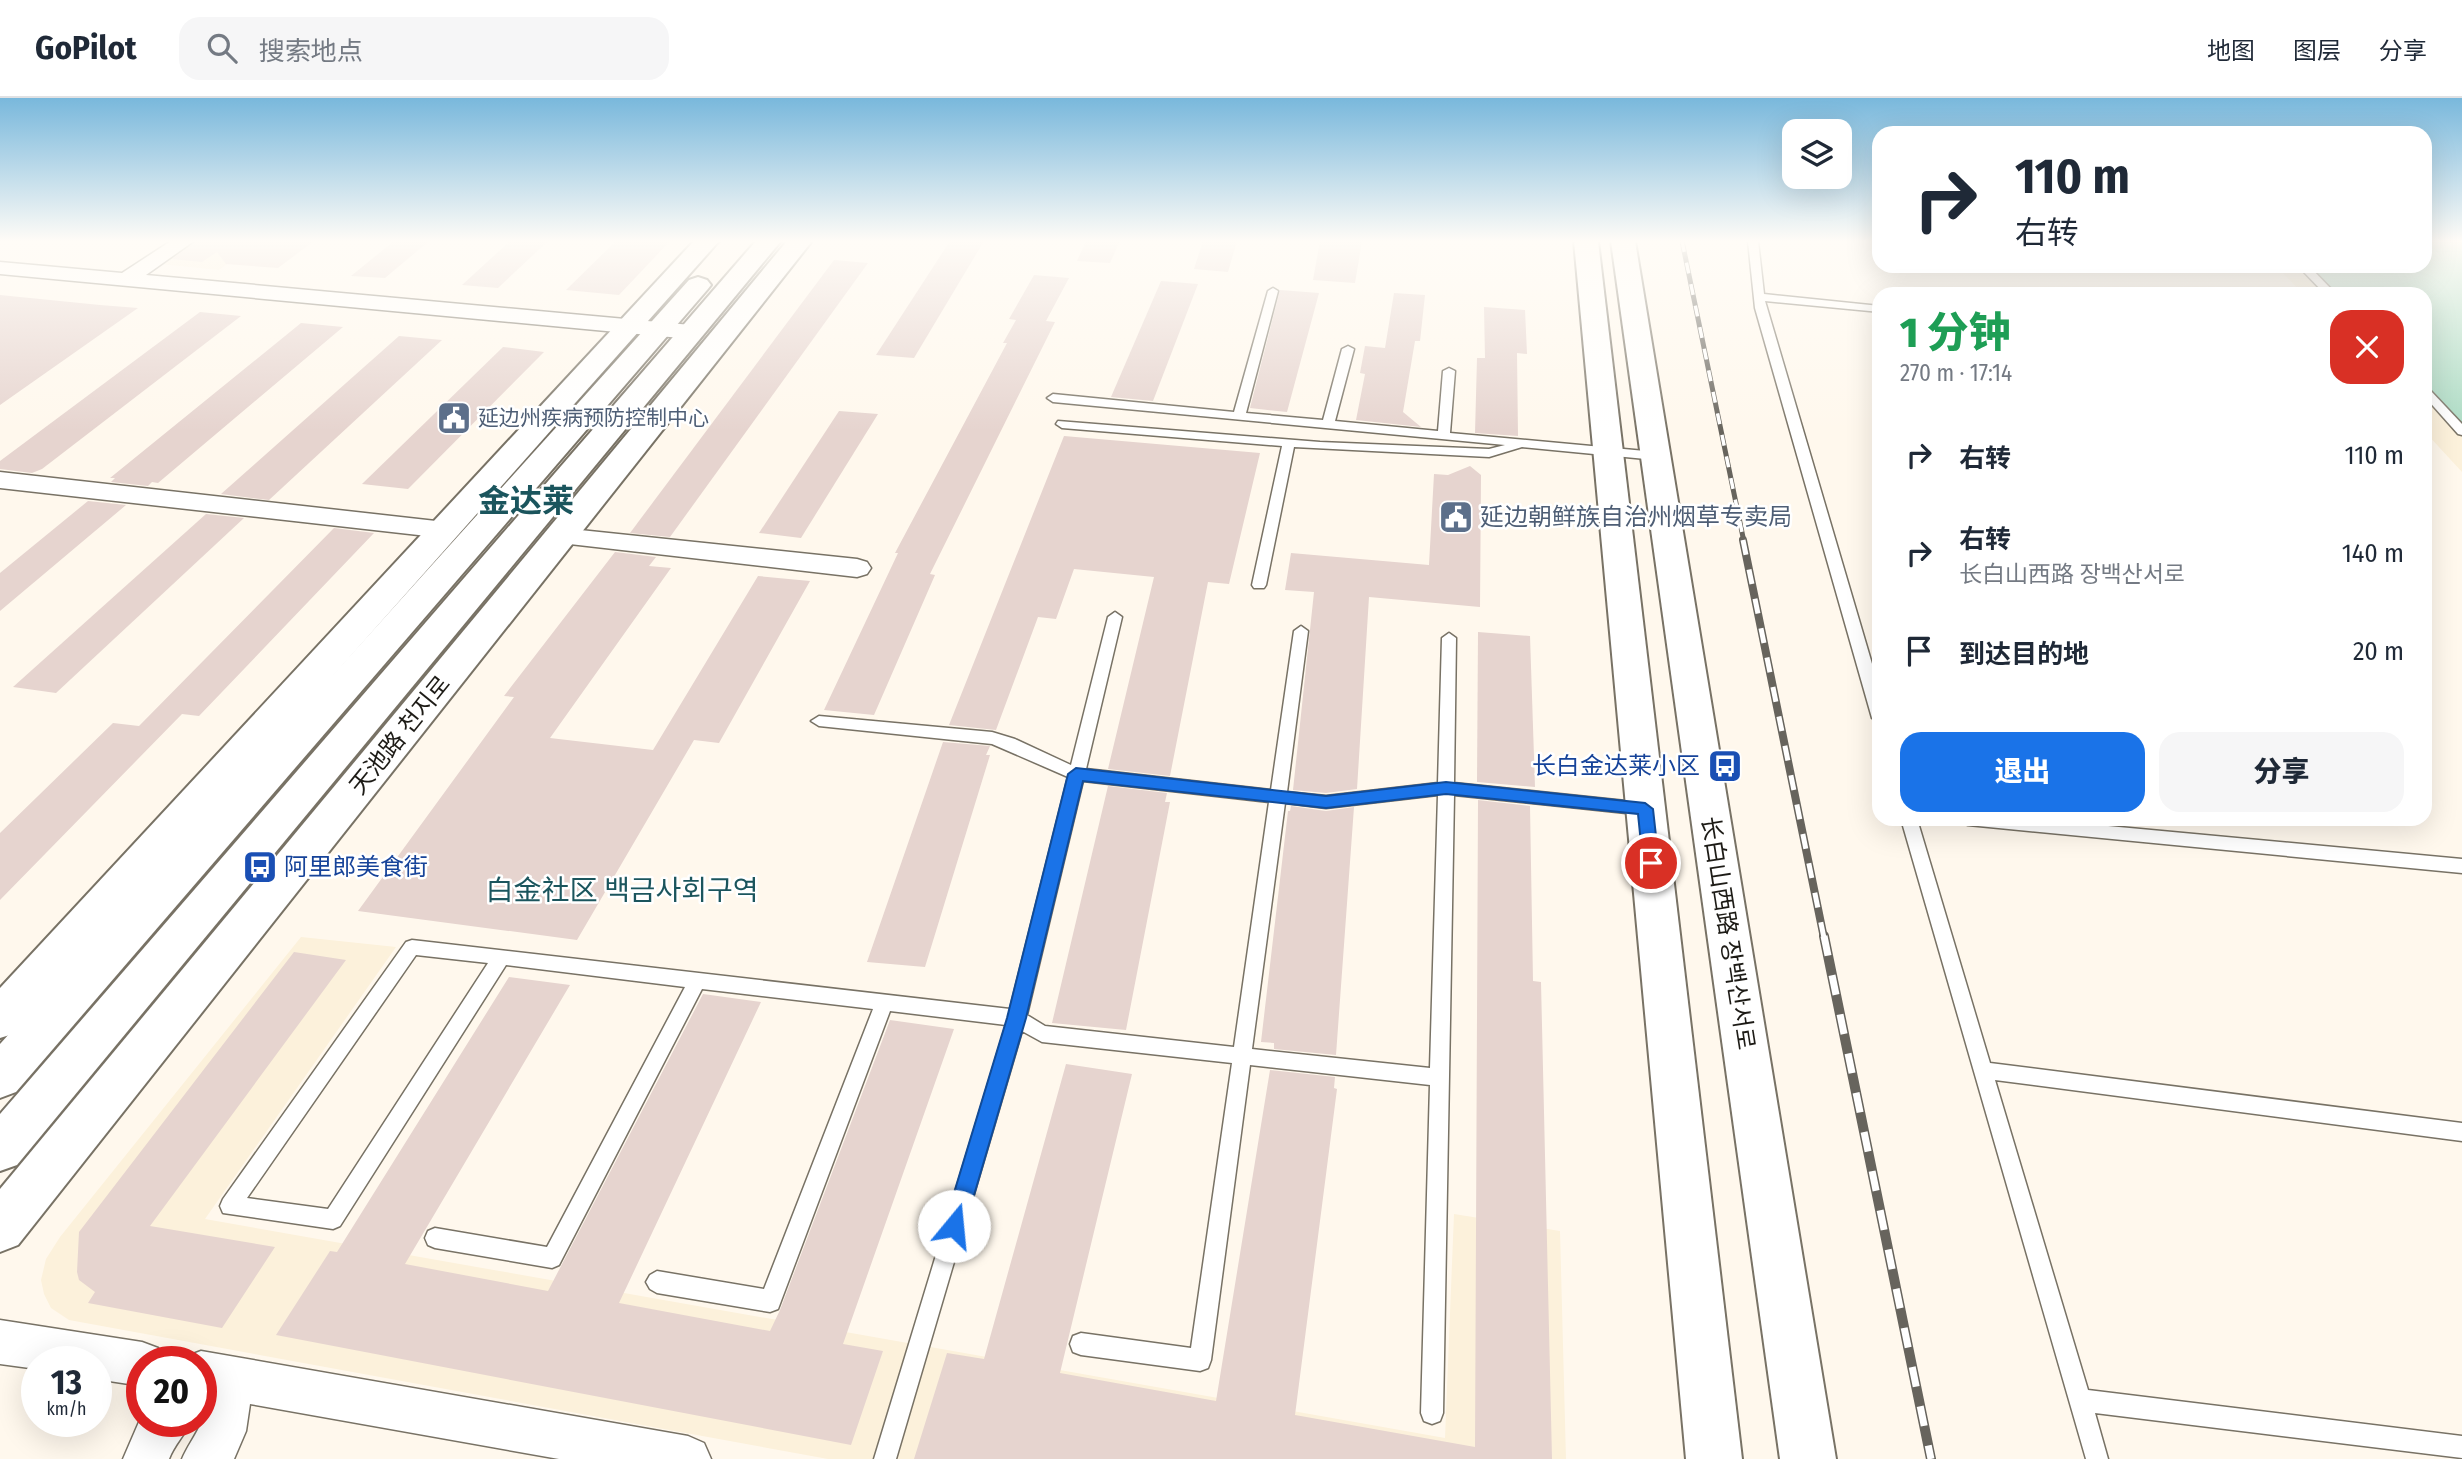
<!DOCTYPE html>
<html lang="zh">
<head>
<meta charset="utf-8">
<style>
  :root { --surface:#fff; --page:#f6f6f7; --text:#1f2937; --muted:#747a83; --line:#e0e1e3; --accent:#1a73e8 }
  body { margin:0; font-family:"Fira Sans Condensed","Noto Sans SC","Noto Sans KR",sans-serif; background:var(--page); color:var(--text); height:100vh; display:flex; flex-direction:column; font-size:26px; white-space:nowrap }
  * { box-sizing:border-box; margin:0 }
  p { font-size:23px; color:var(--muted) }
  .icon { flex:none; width:38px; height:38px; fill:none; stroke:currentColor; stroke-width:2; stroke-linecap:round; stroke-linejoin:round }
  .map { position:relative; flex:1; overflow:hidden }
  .sheet { position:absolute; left:1872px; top:189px; width:560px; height:539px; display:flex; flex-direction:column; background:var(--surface); border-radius:21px; box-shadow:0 7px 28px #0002 }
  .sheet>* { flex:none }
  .guide { position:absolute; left:1872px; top:28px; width:560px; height:147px; border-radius:21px; box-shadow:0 7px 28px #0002; background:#fff; color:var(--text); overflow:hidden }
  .fabs { position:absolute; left:1782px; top:21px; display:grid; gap:14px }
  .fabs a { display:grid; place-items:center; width:70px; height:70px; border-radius:14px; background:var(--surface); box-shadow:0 7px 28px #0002; font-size:35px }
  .speed { position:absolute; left:21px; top:1248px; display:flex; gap:14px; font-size:35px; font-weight:700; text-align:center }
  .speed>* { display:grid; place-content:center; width:91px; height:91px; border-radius:50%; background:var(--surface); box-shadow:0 7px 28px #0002; line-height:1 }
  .speed small { font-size:18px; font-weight:400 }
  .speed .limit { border:10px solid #d22; background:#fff; color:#111 }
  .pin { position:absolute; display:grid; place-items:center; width:60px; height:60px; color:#fff; margin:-30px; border:4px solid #fff; border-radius:50%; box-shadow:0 2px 7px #0007 }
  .me { position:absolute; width:77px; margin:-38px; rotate:17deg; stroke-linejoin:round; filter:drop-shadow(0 0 5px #0008) }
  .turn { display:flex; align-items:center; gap:24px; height:147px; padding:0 28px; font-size:32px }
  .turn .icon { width:91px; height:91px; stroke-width:2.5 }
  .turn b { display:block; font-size:49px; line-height:60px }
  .round { display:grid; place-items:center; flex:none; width:74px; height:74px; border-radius:21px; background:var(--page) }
  .headline { display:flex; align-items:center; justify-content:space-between; height:119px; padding:0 28px }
  h1 { font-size:42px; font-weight:800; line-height:52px; color:#1e9e55 }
  .primary-button { display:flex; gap:14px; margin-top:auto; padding:14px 28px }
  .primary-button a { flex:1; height:80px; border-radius:21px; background:var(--accent); color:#fff; font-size:28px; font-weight:800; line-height:80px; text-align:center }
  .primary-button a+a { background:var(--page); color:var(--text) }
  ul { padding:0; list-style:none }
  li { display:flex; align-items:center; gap:21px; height:98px; padding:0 28px }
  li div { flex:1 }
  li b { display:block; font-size:26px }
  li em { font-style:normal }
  header { display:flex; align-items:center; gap:42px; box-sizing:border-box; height:98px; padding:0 35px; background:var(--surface); border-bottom:2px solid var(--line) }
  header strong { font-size:33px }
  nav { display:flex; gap:38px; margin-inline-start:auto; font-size:24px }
  .search { width:490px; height:63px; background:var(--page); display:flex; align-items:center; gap:18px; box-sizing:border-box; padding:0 24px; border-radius:21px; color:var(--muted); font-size:26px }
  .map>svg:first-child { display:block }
  .built { fill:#fcf1db }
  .green { fill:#acdbc4 }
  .building { fill:#e6d4cf }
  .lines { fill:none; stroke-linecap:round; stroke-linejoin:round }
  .service-casing { stroke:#787265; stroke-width:3 }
  .minor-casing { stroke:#787265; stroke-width:3 }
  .tertiary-casing { stroke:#787265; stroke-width:4 }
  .secondary-casing { stroke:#787265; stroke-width:4 }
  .primary-casing { stroke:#787265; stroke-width:4 }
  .service { fill:#fff; fill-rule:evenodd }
  .minor { fill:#fff; fill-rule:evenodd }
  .tertiary { fill:#fff; fill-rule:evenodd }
  .secondary { fill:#fff; fill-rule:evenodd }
  .primary { fill:#fff; fill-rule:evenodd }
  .rail-far2-casing { stroke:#67645d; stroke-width:5 }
  .rail-far1-casing { stroke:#67645d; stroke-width:8 }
  .rail-casing { stroke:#67645d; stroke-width:10 }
  .rail-far2 { stroke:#fff; stroke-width:3.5; stroke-dasharray:11; stroke-linecap:butt }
  .rail-far1 { stroke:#fff; stroke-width:5; stroke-dasharray:15; stroke-linecap:butt }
  .rail { stroke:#fff; stroke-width:7; stroke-dasharray:20; stroke-linecap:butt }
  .route { fill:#1a73e8; stroke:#114b97; stroke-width:2 }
  .labels { text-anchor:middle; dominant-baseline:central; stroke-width:5; stroke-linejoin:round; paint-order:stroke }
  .far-service-label { font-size:21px; fill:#4e5e75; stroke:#fff; text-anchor:start }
  .service-label { font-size:24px; fill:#4e5e75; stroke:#fff; text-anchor:start }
  .street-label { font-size:24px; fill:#1d1b16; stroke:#fff }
  .transit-label { font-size:24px; fill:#164399; stroke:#fff; text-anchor:end }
  .quarter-label { font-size:28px; fill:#1b555d; stroke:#fff }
  .district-label { font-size:32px; font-weight:bold; fill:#1b555d; stroke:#fff }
</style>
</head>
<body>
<header>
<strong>GoPilot</strong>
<div class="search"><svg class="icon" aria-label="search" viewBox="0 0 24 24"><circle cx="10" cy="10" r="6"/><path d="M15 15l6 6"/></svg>搜索地点</div>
<nav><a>地图</a><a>图层</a><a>分享</a></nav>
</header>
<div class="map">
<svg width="2462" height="1361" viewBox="0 0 2462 1361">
  <rect width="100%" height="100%" fill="#fff8ed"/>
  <g class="built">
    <polygon points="193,143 259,143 219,172 160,166"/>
    <polygon points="2426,143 2462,143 2462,374 2426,335 2426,196 2303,196 2276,168 2426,168"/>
    <polygon points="301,839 396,849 205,1121 1445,1340 1454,1116 1560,1133 1566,1361 828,1361 69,1222 51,1210 44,1196 41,1182 46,1161 60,1139"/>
  </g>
  <polygon class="green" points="2426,143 2462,143 2462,327 2426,290 2426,196 2333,196 2305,168 2426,168"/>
  <g class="building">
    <polygon points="196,143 314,143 278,170 226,166 217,154 202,164 172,161"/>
    <polygon points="394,143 429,143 385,180 351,178"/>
    <polygon points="510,143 548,143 498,190 462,187"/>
    <polygon points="616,143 670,143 619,197 566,192"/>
    <polygon points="950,143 984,143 914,260 876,257"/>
    <polygon points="1086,143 1120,143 1110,165 1077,163"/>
    <polygon points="1203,143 1237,143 1228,174 1194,171"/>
    <polygon points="1320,143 1362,143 1355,185 1313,182"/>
    <polygon points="834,162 868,165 670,439 630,435"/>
    <polygon points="1034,177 1069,180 1046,223 1055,224 930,476 935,477 874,617 824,612 898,455 895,455 1007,245 1003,245 1016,222 1009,221"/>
    <polygon points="1161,183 1198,186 1153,303 1111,299"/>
    <polygon points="1280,192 1319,195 1287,314 1250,310"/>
    <polygon points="1394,195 1425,197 1420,243 1415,243 1403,314 1421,329 1356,322 1365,276 1360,275 1365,248 1385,250"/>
    <polygon points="0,197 100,207 138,210 0,307"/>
    <polygon points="1484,209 1525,212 1527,256 1517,255 1518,338 1475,335 1477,260 1485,260"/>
    <polygon points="200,214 241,218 42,371 32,375 0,371 0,363"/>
    <polygon points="301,225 343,229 158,385 152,384 148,388 111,384 115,380 110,380"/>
    <polygon points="399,238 442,242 269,402 221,396"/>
    <polygon points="503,249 544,254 408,391 362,386"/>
    <polygon points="839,313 878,316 801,440 759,435"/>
    <polygon points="1064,338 1260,355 1229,486 1208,484 1170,678 1108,671 1154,479 1074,471 1056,521 1038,519 996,632 949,627"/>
    <polygon points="1470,368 1481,377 1480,509 1369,499 1357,691 1326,695 1293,692 1314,494 1285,492 1291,455 1429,467 1434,376 1448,377"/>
    <polygon points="88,403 126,407 0,513 0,475"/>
    <polygon points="206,416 244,420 56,595 13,589"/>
    <polygon points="334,430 374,435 199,618 182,616 0,802 0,735 113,625 139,628"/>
    <polygon points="615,454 656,459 649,468 671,470 550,640 653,652 758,478 810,483 719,645 694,642 577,842 358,813 514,599 504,598"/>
    <polygon points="1478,534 1530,538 1535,689 1477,684"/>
    <polygon points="943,644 990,648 986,657 990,657 925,869 867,864"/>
    <polygon points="1108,688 1167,695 1165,704 1170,704 1126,932 1052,925"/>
    <polygon points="1478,702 1530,708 1533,883 1541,884 1552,1361 1475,1361 1475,1358 1475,1361 914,1361 947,1255 984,1261 1066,966 1132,976 1060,1275 1216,1303 1270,972 1335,979 1334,990 1337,991 1295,1317 1475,1349"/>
    <polygon points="1291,708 1326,713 1354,709 1336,957 1274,951 1274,945 1261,944 1288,713 1290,713"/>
    <polygon points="294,854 346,862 150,1128 275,1149 222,1230 88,1205 95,1194 79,1182 77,1174 79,1134"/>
    <polygon points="509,879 570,887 405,1166 548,1193 703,896 761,904 619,1205 770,1233 780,1212 890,922 954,931 843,1246 883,1253 851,1347 276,1237 330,1153 337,1154"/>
  </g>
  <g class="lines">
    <g class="service-casing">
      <g id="service">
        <polygon points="1748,143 1758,143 1764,196 1880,208 1880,214 1765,203 1880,593 1880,625 1872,620 1755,210"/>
        <polygon points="2298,168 2309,168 2336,196 2325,196"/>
        <polygon points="1273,190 1278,193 1246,315 1323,322 1342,251 1348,248 1354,251 1335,323 1438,333 1443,273 1449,270 1455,273 1450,335 1656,354 1662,358 1656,362 1522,349 1489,359 1294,349 1266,487 1264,490 1254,490 1252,487 1282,348 1062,330 1056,326 1058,323 1320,344 1489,351 1505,347 1053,304 1047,300 1053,296 1234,314 1268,193"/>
        <polygon points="2426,291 2430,292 2462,326 2462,337 2458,336 2426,300"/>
        <path d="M1115,514L1122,519L1086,671L1271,692L1294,533L1301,528L1308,533L1287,694L1326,698L1438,685L1442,540L1449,535L1456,540L1454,685L1645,705L1651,707L1653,711L1651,715L1645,717L1454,697L1443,1315L1440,1323L1432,1326L1424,1323L1421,1315L1430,987L1250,967L1211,1262L1208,1270L1200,1273L1081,1257L1073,1254L1070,1246L1073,1238L1081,1235L1191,1250L1232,965L1042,944L1022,933L896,1361H874L1006,927L890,913L781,1203L778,1211L770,1214L657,1195L650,1191L646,1184L650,1177L657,1173L764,1191L873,911L702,891L559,1167L552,1170L435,1150L428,1147L425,1140L428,1133L435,1130L547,1149L685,889L506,867L340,1128L333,1131L223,1115L220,1108L223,1101L406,844L412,842L1010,911L1068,679L992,646L819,628L811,623L819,618L992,634L1015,641L1071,667L1108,519ZM1083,683L1269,704L1234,949L1045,928L1027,917ZM1438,697L1430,970L1252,951L1285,705L1326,710ZM416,857L488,865L328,1111L247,1100Z"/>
        <polygon points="1901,721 1917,721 1990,965 2462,1025 2462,1043 1995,982 2088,1292 2462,1338 2462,1360 2095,1315 2108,1361 2086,1361"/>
        <polygon points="1960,721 2033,721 2462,761 2462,775 1968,727 1962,725"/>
      </g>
    </g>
    <g class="minor-casing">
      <g id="minor">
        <polygon points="171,143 194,143 146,177 691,227 699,229 702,234 699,239 691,241 0,176 0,164 122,175"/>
        <polygon points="0,374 445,424 454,426 458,432 454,438 445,440 0,390"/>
        <polygon points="561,430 857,461 867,464 871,470 867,476 857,479 552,444 548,438 552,432"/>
        <polygon points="0,1222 142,1244 158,1250 163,1264 142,1264 142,1288 96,1281 96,1264 37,1264 37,1271 0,1266"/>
        <path d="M201,1253L688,1338L704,1345L711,1361H559L250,1306L246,1333L234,1361H182C190,1342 203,1330 205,1309L201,1308V1264H184L185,1259Z"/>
        <path d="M142,1317V1323H191C185,1337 174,1347 169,1361H123Z"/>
      </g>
    </g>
    <g class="tertiary-casing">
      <g id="tertiary">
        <polygon points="694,143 719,143 16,935 0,940 0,890"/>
        <polygon points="787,143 812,143 18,1147 0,1154 0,1091"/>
      </g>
    </g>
    <g class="secondary-casing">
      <g id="secondary">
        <polygon points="756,143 781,143 17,1067 0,1073 0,1016"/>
        <polygon points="698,179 707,182 711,187 707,192 16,994 0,1000 0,946 689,182"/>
      </g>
    </g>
    <g class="primary-casing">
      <g id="primary">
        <polygon points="1574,143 1598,143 1742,1361 1686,1361"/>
        <polygon points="1611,143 1635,143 1836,1361 1780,1361"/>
      </g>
    </g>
    <use href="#service" class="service"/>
    <use href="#minor" class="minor"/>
    <use href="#tertiary" class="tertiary"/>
    <use href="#secondary" class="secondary"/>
    <use href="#primary" class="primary"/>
    <g class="rail-far2-casing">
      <polyline id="rail-far2" points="1682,143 1744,444"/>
    </g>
    <g class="rail-far1-casing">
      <polyline id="rail-far1" points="1743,442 1824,840"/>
    </g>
    <g class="rail-casing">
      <polyline id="rail" points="1824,838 1931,1361"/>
    </g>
    <use href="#rail-far2" class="rail-far2"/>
    <use href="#rail-far1" class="rail-far1"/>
    <use href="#rail" class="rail"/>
  </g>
  <linearGradient id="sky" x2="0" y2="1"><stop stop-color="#79b8dc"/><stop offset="0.43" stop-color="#fffcf7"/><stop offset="1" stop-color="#fffcf7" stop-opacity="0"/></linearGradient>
  <rect width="2462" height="333" fill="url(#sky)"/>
  <polygon class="route" points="1076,670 1326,698 1446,684 1645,705 1653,711 1659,765 1657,770 1645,770 1643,765 1638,716 1446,696 1326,710 1083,683 1026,920 965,1128 962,1135 954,1138 947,1135 944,1128 1007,920 1068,676"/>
  <defs>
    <g id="civic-square" transform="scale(1.75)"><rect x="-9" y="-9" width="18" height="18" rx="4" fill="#5c6f8a" stroke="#fff"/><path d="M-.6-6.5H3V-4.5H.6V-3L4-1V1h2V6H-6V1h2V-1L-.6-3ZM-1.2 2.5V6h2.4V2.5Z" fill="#fff"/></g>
    <g id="bus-square" transform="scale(1.75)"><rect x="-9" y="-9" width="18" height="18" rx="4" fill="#1a4fb4" stroke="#fff"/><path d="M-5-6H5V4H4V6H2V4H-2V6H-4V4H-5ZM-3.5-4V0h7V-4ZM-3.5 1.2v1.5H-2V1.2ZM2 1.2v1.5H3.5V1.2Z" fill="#fff"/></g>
  </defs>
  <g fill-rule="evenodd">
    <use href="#civic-square" x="454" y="320"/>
    <use href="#civic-square" x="1456" y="419"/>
    <use href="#bus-square" x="1725" y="668"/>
    <use href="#bus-square" x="260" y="769"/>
  </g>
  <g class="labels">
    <g class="far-service-label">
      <text x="478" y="320">延边州疾病预防控制中心</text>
    </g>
    <g class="service-label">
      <text x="1480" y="419">延边朝鲜族自治州烟草专卖局</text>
    </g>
    <g class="street-label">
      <text transform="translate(400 637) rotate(-51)">天池路 천지로</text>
      <text transform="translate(1728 835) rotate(81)">长白山西路 장백산서로</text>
    </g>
    <g class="transit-label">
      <text x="1700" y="668">长白金达莱小区</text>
      <text x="284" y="769" text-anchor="start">阿里郎美食街</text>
    </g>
    <g class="quarter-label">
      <text x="622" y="792">白金社区 백금사회구역</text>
    </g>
    <g class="district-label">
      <text x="526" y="403">金达莱</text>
    </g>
  </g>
</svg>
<div class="fabs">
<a><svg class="icon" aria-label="layers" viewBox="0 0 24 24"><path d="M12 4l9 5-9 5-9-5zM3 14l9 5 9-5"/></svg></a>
</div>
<div class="speed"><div>13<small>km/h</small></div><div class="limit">20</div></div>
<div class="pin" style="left:1651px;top:765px;background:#d93025"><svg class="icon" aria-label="arrive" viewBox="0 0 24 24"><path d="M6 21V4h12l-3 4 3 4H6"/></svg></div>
<svg class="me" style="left:954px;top:1128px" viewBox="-20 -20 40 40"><circle r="19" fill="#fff"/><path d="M0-13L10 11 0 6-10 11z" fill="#1a73e8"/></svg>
<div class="guide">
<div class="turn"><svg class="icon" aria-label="right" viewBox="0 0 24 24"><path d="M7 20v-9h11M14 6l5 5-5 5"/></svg><div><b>110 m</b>右转</div></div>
</div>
<section class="sheet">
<div class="headline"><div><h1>1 分钟</h1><p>270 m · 17:14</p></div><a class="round" style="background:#d93025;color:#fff"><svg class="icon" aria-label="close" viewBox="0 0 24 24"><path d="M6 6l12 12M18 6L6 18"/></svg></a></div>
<ul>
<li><svg class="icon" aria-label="right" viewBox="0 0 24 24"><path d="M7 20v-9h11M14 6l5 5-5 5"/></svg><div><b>右转</b></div><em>110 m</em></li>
<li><svg class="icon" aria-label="right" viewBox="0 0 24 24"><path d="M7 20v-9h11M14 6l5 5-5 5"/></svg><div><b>右转</b><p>长白山西路 장백산서로</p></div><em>140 m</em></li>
<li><svg class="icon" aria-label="arrive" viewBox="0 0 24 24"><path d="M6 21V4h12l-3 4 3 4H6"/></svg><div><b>到达目的地</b></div><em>20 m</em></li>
</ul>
<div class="primary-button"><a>退出</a><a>分享</a></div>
</section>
</div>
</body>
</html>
